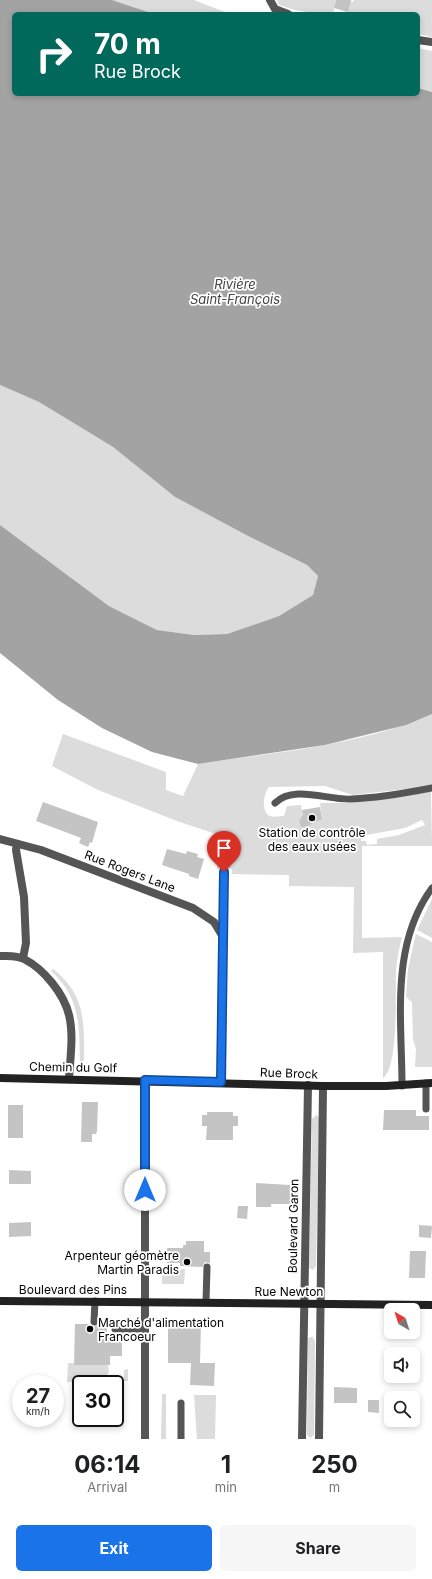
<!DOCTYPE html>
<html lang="en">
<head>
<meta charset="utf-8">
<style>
  :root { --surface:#fff; --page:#f6f6f6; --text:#202124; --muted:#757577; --accent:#1a73e8 }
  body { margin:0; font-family:Inter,sans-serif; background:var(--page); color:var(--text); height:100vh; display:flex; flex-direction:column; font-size:15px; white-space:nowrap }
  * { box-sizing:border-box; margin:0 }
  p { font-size:13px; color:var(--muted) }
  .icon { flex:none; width:22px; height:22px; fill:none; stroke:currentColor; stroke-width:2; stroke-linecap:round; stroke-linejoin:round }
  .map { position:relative; height:1439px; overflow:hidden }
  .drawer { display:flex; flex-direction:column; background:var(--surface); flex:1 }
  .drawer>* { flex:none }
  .banner { position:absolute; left:12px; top:12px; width:408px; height:84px; border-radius:6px; box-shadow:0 2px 6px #0003; background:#00695c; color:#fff; overflow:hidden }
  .needle { width:26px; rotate:321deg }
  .tools { position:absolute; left:384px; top:1303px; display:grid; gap:8px }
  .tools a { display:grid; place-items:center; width:36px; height:36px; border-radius:6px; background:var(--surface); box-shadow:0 2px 6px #0003; font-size:20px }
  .speed { position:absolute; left:12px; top:1375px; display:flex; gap:8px; font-size:20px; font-weight:700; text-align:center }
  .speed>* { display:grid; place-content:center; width:52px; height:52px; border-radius:50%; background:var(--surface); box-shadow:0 2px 6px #0003; line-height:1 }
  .speed small { font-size:10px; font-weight:400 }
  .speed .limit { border:2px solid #111; border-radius:6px; background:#fff; color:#111 }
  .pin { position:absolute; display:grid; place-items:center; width:34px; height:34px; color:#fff; margin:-41px -17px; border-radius:50% 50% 50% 0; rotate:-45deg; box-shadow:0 0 4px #0007 }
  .pin .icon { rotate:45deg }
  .me { position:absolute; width:44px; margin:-22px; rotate:0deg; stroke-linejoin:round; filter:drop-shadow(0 0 3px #0008) }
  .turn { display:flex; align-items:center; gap:14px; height:84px; padding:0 16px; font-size:18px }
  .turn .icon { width:52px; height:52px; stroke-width:2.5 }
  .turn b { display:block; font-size:28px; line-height:34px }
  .eta { display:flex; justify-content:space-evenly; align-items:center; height:68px; text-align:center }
  .eta b { font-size:24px; font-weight:700; line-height:28px }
  .primary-button { display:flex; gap:8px; margin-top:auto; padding:8px 16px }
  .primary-button a { flex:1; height:46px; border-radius:6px; background:var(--accent); color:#fff; font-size:16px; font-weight:700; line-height:46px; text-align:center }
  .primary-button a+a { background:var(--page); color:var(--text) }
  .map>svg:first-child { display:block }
  .green { fill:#dcdcdc; fill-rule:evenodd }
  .water { fill:#a3a3a3 }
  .building { fill:#c4c4c4 }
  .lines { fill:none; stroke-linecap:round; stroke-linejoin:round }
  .lane { stroke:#555; stroke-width:7 }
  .street { stroke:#555; stroke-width:8 }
  .secondary { stroke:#222; stroke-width:8 }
  .route-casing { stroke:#114b97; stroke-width:10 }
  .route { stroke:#1a73e8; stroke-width:7 }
  .poi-dot { fill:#000; stroke:#fff; stroke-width:1.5 }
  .labels { text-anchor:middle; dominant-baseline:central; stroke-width:3.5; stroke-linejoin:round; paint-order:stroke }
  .poi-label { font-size:12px; fill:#000; stroke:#fff }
  .street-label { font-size:12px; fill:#000; stroke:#fff }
  .water-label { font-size:13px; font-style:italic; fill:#444; stroke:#fff }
</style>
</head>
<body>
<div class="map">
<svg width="432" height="1439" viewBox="0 0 432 1439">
  <rect width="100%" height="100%" fill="#fff"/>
  <g class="green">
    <polygon points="112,0 194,0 230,14 154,14"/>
    <path d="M277,0H336L333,14C315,14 295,11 279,5Z"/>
    <polygon points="354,0 432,0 432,37 418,34 418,14 351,14 348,12 350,1 353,2"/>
    <polygon points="418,48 432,51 432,92 418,88"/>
    <polygon points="0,385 39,402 113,447 175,497 248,536 307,565 318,576 313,595 279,616 227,634 194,635 157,630 109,606 0,525"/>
    <path d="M432,714V786L353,795L325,786L269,787C264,793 261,809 268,815C272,818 280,816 284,816L287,806L301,805L303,817L299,821L301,827L307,828L311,822L322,820L320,803H352L431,791L432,846H362V938L402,937C399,948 397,960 396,971C395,991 399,1068 383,1078V952L353,953L354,887L289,886V875L232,874V869H217L219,835L177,821L98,790L52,766L63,734L166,772V790L183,796L198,764C276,752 359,746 432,714ZM422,820L425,825L399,835L377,839V844L367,845L366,841H361V836L405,828Z"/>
    <polygon points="432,899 432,938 417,930"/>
    <polygon points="416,934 432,942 432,1067 415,1067 416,1049 413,1039 412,1002 406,997 408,969"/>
    <path d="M53,969C86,995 84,1022 84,1060L82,1063H80C79,1026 81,998 51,971Z"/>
    <polygon points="316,1115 318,1116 319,1119 316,1266 313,1270 309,1268 312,1119"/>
    <polygon points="181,1269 185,1269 184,1284 162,1284 162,1271 180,1271"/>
    <polygon points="310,1337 313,1337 315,1342 314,1435 310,1438 307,1435 308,1339"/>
    <polygon points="68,1363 74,1363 75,1365 108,1365 109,1372 105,1378 113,1378 114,1379 124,1379 124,1370 128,1369 128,1381 67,1382"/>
    <polygon points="162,1394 166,1394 166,1439 161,1439"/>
    <polygon points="194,1395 216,1395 215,1439 197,1439"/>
  </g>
  <polygon class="water" points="0,0 112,0 154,14 14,14 14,94 418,94 418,88 432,92 432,714 406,725 325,745 198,764 152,752 102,728 58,700 0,653 0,525 109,606 157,630 194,635 227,634 279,616 313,595 318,576 307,565 248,536 175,497 113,447 39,402 0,385"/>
  <g class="building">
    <polygon points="336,0 351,0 348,12 334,8"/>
    <polygon points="43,802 98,822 92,843 90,842 88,847 79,843 81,838 36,821"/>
    <polygon points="320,807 322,820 313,822 307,828 301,827 299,821 303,815 302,810"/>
    <polygon points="167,849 186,854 187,851 198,854 197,857 204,859 198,879 189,876 189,874 162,865"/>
    <polygon points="82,1102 98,1102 97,1131 96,1134 92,1134 92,1142 81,1142"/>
    <rect x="8" y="1105" width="15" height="33"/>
    <polygon points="384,1110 416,1110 416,1116 429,1116 429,1130 383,1130"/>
    <polygon points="207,1112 233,1112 233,1116 238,1116 238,1126 233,1126 233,1140 206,1140 207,1126 202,1126 202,1115 207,1115"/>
    <polygon points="9,1170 31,1171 31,1184 9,1184"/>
    <polygon points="256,1183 290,1185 290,1204 271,1204 271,1207 256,1207"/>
    <polygon points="238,1206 248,1206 247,1219 237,1218"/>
    <polygon points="31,1222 31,1236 9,1237 9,1223"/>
    <polygon points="419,1225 432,1226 431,1238 419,1237"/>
    <polygon points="186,1241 204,1241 204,1252 210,1252 210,1263 205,1262 202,1267 180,1266 180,1263 167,1263 167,1248 183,1248 183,1245 186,1245"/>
    <polygon points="410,1251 426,1251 425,1278 409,1278"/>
    <polygon points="75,1324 89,1324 94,1327 99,1324 107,1324 107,1338 115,1338 115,1341 122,1340 122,1356 110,1356 110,1365 74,1365"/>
    <polygon points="168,1324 201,1325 200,1363 215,1363 214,1386 190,1385 191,1363 168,1363"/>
    <polygon points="334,1387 357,1388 357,1403 334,1403"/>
    <polygon points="368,1400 379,1400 379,1413 368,1412"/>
  </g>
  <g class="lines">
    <g class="lane">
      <path d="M275,803C294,784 329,801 352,799C379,798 406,793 432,788"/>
      <path d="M402,1086C402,1019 390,945 432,888"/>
      <polyline points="426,1109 426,1083"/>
      <polyline points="206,1302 207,1267"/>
      <polyline points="94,1322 95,1301"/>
      <polyline points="115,1329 145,1329"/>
      <polyline points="181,1439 181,1403"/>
    </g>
    <g class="street">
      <polyline points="270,0 275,9 288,14"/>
      <polyline points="418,40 432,42"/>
      <polyline points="0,839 41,850 193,908 214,922 223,937"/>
      <polyline points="17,844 16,850 24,897 26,943 23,958"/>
      <path d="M0,956C8,956 17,955 24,959C44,969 64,994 69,1015C74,1035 70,1059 69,1079"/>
      <polyline points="221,1082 224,872"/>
      <polyline points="145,1439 145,1080"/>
      <polyline points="302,1439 308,1085"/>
      <polyline points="319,1439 323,1086"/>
    </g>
    <g class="secondary">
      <polyline points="0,1078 323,1086 386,1086 432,1083"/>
      <polyline points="0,1301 432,1305"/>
    </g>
  </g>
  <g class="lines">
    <g class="route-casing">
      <polyline id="route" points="145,1190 145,1080 221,1082 224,872"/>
    </g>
    <use href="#route" class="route"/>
  </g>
  <g class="poi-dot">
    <circle cx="312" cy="818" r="4"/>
    <circle cx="187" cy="1262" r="4"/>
    <circle cx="90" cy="1329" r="4"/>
  </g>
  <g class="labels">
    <g class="poi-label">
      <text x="312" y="832">Station de contrôle<tspan x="312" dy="14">des eaux usées</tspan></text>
      <text x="179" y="1255" text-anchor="end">Arpenteur géomètre<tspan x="179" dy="14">Martin Paradis</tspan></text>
      <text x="98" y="1322" text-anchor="start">Marché d'alimentation<tspan x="98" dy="14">Francoeur</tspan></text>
    </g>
    <g class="street-label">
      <text transform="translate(130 871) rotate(21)">Rue Rogers Lane</text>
      <text transform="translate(73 1067) rotate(1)">Chemin du Golf</text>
      <text transform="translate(289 1073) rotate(2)">Rue Brock</text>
      <text transform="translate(293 1226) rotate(-89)">Boulevard Garon</text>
      <text x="73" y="1289">Boulevard des Pins</text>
      <text x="289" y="1291">Rue Newton</text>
    </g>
    <g class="water-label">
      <text x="235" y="284">Rivière<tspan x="235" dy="15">Saint-François</tspan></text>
    </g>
  </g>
</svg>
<div class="tools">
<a><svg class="needle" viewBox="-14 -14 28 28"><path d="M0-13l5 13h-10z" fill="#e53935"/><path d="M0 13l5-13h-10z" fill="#757577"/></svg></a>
<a><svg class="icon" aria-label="sound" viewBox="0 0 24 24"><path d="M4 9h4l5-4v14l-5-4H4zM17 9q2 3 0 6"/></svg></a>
<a><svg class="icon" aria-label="search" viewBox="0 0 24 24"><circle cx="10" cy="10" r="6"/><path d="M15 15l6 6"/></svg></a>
</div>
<div class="speed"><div>27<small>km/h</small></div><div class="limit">30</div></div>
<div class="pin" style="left:224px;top:872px;background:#d93025"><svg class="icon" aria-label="arrive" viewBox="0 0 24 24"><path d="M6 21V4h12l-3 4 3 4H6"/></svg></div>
<svg class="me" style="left:145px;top:1190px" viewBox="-20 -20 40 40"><circle r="19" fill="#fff"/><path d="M0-13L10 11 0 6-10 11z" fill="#1a73e8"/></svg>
<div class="banner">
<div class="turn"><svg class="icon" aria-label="right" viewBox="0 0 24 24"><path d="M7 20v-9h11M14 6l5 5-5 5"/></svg><div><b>70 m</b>Rue Brock</div></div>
</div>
</div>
<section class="drawer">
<div class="eta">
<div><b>06:14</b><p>Arrival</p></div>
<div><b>1</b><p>min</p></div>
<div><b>250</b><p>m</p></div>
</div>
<div class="primary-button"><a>Exit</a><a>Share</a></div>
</section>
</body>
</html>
